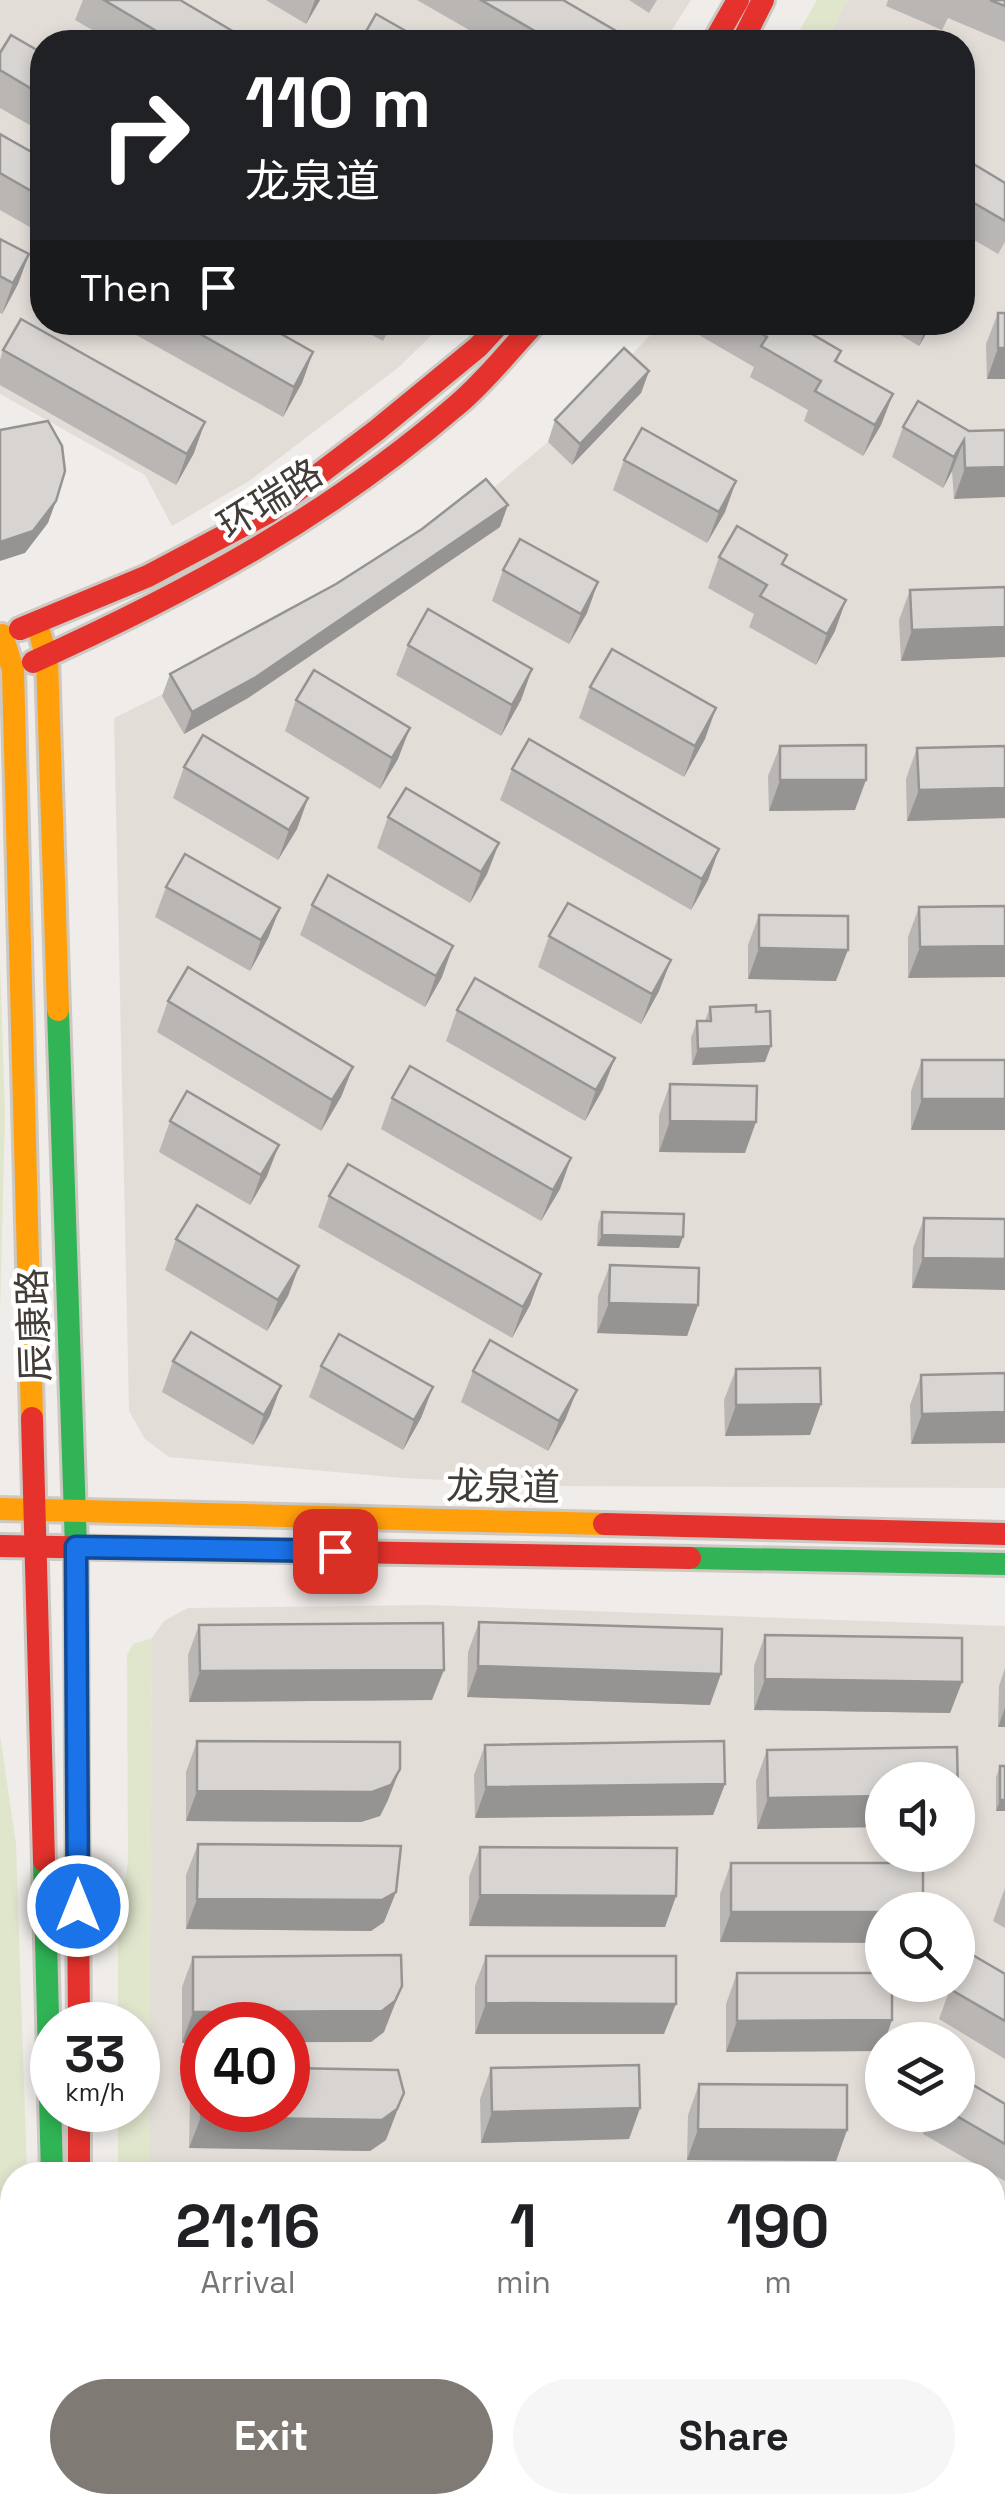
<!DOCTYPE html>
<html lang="en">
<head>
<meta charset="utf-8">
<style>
  :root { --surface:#fff; --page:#f6f6f6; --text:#202124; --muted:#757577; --accent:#807a75 }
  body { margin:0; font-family:"Space Grotesk","Noto Sans SC",sans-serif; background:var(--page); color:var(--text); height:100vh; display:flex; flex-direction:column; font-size:38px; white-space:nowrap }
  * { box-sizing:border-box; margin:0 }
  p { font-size:32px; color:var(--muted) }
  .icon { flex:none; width:55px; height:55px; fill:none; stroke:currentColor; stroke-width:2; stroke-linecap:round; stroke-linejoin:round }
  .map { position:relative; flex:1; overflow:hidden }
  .sheet { position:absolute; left:0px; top:2162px; width:1005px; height:352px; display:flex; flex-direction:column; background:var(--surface); border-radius:40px 40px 0 0; box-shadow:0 5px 15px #0003 }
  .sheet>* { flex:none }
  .guide { position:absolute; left:30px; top:30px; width:945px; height:305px; border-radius:40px; box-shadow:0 5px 15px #0003; background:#202124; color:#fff; overflow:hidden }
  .buttons { position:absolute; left:865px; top:1762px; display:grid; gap:20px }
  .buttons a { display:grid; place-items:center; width:110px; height:110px; border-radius:50%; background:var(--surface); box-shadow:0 5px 15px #0003; font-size:50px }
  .speed { position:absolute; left:30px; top:2002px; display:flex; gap:20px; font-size:50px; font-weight:700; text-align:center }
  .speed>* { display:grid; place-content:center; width:130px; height:130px; border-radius:50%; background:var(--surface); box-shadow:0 5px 15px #0003; line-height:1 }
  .speed small { font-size:25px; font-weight:400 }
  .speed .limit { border:15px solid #d22; background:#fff; color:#111 }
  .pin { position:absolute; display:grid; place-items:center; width:85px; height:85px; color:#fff; margin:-42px; border-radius:20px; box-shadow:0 5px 15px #0006 }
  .me { position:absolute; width:110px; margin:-55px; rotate:0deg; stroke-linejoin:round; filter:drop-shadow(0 0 8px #0008) }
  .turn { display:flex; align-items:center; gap:35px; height:210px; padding:0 50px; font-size:45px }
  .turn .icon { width:130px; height:130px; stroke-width:2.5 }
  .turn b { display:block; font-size:70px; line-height:85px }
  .then { display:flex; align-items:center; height:95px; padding:0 50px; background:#0003; gap:20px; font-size:38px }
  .eta { display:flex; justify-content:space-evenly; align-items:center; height:170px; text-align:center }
  .eta b { font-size:60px; font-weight:600; line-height:70px }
  .primary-button { display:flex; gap:20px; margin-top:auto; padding:20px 50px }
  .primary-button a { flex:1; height:115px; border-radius:60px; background:var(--accent); color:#fff; font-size:40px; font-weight:600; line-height:115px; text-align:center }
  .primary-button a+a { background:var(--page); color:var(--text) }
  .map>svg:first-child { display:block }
  .residential { fill:#e3ddd8; fill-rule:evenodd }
  .green { fill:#e0e6cc }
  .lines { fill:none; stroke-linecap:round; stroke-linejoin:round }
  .fast-casing { stroke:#cdc8c1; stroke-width:28 }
  .slow-casing { stroke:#cdc8c1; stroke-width:28 }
  .jam-casing { stroke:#cdc8c1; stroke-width:28 }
  .fast { stroke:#30b455; stroke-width:22 }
  .slow { stroke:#ff9f0a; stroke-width:22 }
  .jam { stroke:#e5322d; stroke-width:22 }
  .wall { fill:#b9b6b4 }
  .shaded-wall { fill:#969492 }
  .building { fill:#d7d4d1; stroke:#969492; stroke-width:2.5 }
  .route-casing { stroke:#114b97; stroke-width:25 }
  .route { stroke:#1a73e8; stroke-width:18 }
  .labels { text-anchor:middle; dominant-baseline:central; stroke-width:9; stroke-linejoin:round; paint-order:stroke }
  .street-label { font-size:38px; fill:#443d37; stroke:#fff }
</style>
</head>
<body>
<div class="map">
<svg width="1005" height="2513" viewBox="0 0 1005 2513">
  <rect width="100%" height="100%" fill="#efece9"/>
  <g class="residential">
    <polygon points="0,0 691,0 664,42 42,42 42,322 444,323 399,367 249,481 172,526 145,475 0,394"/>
    <polygon points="848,0 1005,0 1005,1488 564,1486 402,1478 169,1457 145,1439 129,1411 114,718 236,658 479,500 548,442 662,323 962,322 962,42 825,42"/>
    <path d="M429,1605L1005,1626V2513H149V2502H992V2175H149L152,1638L164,1621L188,1608ZM882,1780H958V1855H882ZM882,1910H958V1985H882ZM202,2025H288V2110H202ZM882,2040H958V2115H882Z"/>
  </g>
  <g class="green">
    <polygon points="817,0 848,0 825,42 793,42"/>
    <polygon points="0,960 5,1114 0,1314"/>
    <polygon points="152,1638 149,2175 118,2175 118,2110 138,2110 138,2025 118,2025 118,1927 128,1861 127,1655 133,1644"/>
    <polygon points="0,1643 0,1735 16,1844 27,2175 12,2175 12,2306 0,2305"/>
    <polygon points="0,2351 12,2353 12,2502 29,2503 30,2513 0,2513"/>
  </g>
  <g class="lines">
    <g class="fast-casing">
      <g id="fast">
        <polyline points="58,1010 76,1547 77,1780"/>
        <polyline points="690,1558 1005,1564"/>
        <polyline points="44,1861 52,2175"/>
        <polyline points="54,2502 54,2513"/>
      </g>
    </g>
    <g class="slow-casing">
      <g id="slow">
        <polyline points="37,624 47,658 58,1010"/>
        <polyline points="2,635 13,670 32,1418"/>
        <polyline points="0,1509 604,1524"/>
      </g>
    </g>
    <g class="jam-casing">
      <g id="jam">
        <polyline points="714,42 738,0"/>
        <polyline points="742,42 763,0"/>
        <polyline points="20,629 148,576 269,512 377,430 478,347 501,322"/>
        <path d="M33,662C188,592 327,517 457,405C486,381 510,349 536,322"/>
        <polyline points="32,1418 44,1861"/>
        <polyline points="604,1524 1005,1534"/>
        <polyline points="0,1546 690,1558"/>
        <polyline points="77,1780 79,2025"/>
        <polyline points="79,2110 79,2175"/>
        <polyline points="84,2502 84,2513"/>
      </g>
    </g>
    <use href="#fast" class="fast"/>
    <use href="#slow" class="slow"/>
    <use href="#jam" class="jam"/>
  </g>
  <g class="wall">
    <polygon points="83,0 180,0 251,42 113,42 75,20"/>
    <polygon points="266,0 320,0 306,24"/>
    <polygon points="417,0 563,0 623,35 620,42 490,42"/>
    <polygon points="629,0 657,0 649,13"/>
    <polygon points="888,0 1005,0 1005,42 948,18 942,30 886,6"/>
    <polygon points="0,53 42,53 42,132 0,108"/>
    <polygon points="0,134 42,158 42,234 0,210"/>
    <polygon points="962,157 1005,183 1005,242 998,254 962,233"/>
    <polygon points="0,239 29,254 18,284 2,314 0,313"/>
    <polygon points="998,313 1005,379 987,379 986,344"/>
    <polygon points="113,322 260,322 313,352 302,383 283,417"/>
    <polygon points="347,322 393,322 383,341"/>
    <polygon points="695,322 791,322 841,351 837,362 893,394 881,425 863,456 804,421 808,410 750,377 754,367 692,331"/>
    <polygon points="879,322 933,322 919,346"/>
    <polygon points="3,350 194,453 176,485 0,385 0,360"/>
    <polygon points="649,371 641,393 572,465 548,442 555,420"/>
    <polygon points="903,427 969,431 1005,430 954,499 952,471 943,488 892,457"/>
    <polygon points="624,460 736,481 725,512 707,543 613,490"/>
    <polygon points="500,527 248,698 184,734 162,696 170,674"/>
    <polygon points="719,557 784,564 835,631 816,665 749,627 754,614 708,588"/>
    <polygon points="503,570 598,582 587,613 569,644 492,601"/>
    <polygon points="1005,587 1005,657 901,661 899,620 910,590"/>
    <polygon points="408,645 532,669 521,700 501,736 396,675"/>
    <polygon points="590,687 705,739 684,777 579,718"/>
    <polygon points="296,700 398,759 380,789 285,731"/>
    <polygon points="780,746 855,810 769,811 768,776"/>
    <polygon points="1005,746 1005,818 907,821 906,779 917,748"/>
    <polygon points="184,767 308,798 297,829 278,860 173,798"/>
    <polygon points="512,769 719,849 708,880 691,910 500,800"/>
    <polygon points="388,817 499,843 487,874 470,903 377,848"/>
    <polygon points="166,887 280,908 268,938 250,971 155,917"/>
    <polygon points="312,905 442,977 425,1007 300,935"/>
    <polygon points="1005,906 908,978 908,937 919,907"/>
    <polygon points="759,915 836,981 748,979 748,945"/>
    <polygon points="549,936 671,960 659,991 641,1024 538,967"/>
    <polygon points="168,1001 353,1067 341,1097 321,1131 157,1032"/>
    <polygon points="710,1007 756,1012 765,1062 692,1065 691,1038 697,1021 705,1021"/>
    <polygon points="457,1010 603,1089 585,1121 446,1041"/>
    <polygon points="922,1060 1005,1060 1005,1130 911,1130 911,1091"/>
    <polygon points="670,1084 745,1153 659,1152 659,1115"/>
    <polygon points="392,1098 571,1158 560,1189 541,1221 381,1129"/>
    <polygon points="170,1121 267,1176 250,1205 159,1152"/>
    <polygon points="329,1196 541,1274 530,1305 512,1338 318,1227"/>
    <polygon points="602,1212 679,1248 597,1246 598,1224"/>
    <polygon points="924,1218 1005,1219 912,1288 913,1248"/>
    <polygon points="176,1239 299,1266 288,1296 267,1331 165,1270"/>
    <polygon points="610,1265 698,1305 687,1336 597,1333 598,1296"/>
    <polygon points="173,1361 281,1386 270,1416 253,1445 162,1392"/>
    <polygon points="321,1366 433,1387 421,1418 403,1450 309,1397"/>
    <polygon points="736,1369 821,1404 810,1435 725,1436 724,1400"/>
    <polygon points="473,1371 577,1390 565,1420 548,1451 461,1402"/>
    <polygon points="1005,1373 911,1444 910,1405 921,1375"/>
    <polygon points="479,1622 710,1705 467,1697 468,1652"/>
    <polygon points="199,1625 432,1700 189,1702 188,1655"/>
    <polygon points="765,1635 962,1682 950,1713 754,1710 754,1666"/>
    <polygon points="1005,1668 1005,1727 998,1727 999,1686"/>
    <polygon points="197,1741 388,1800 380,1816 361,1822 186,1821 186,1772"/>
    <polygon points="485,1745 725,1784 713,1815 475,1818 474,1775"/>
    <polygon points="767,1750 882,1780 882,1827 757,1829 756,1781"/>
    <polygon points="1000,1766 1005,1766 1005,1811 996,1811 996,1777"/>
    <polygon points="198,1844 396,1892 384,1922 371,1931 186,1929 186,1875"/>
    <polygon points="480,1847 676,1896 665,1927 469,1926 469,1877"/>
    <polygon points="731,1863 923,1910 720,1942 720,1894"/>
    <polygon points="1005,1888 1005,1928 993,1921"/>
    <polygon points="486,1956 664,2034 475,2034 475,1986"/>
    <polygon points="193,1957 384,2032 371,2042 182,2043 182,1987"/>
    <polygon points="737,1973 892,2020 885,2040 882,2040 881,2051 726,2052 726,2004"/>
    <polygon points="1005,1974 1005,2059 939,2019 950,1989"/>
    <polygon points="201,2066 386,2140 370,2151 189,2148 190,2097"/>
    <polygon points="491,2068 640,2108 629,2139 481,2143 480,2099"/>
    <polygon points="699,2084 847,2130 836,2161 687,2160 688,2115"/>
    <polygon points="1005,2104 1005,2181 923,2134 930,2115 958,2115"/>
    <polygon points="992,2241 1005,2248 1005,2335 992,2327"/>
    <polygon points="992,2443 1005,2450 1005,2513 961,2513 943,2502 992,2502"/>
    <polygon points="195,2502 431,2502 441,2513 194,2513"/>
    <polygon points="616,2502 771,2502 767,2513 635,2513 626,2511"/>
  </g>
  <g class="shaded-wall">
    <polygon points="315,0 320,0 306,24"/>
    <polygon points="29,254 18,284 2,314 13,283"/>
    <polygon points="928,322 933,322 919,346"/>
    <polygon points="998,348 1005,348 1005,379 987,379"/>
    <polygon points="313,352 302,383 283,417 294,387"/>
    <polygon points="649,371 641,393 572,465 580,444"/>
    <polygon points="893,394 881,425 863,456 875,425"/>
    <polygon points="205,422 194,453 176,485 187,454"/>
    <polygon points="964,440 952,471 943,488 954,457"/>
    <polygon points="1005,467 1005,497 954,499 965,468"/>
    <polygon points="736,481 725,512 707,543 719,512"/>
    <polygon points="56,501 48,523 25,553 0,561 0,542"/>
    <polygon points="508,505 500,527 248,698 184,734 192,712"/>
    <polygon points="598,582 587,613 569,644 581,614"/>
    <polygon points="846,600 835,631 816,665 827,634"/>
    <polygon points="1005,627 1005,657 901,661 912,630"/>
    <polygon points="532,669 521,700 501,736 512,705"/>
    <polygon points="716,708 705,739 684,777 695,746"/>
    <polygon points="410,728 398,759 380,789 392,758"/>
    <polygon points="780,780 866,780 855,810 769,811"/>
    <polygon points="1005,788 1005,818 907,821 919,790"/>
    <polygon points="308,798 297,829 278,860 289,830"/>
    <polygon points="499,843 487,874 470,903 481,872"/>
    <polygon points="719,849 708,880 691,910 702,879"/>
    <polygon points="280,908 268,938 250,971 261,940"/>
    <polygon points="453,946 442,977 425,1007 436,976"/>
    <polygon points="1005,946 1005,977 908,978 920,947"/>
    <polygon points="759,948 848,950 836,981 748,979"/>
    <polygon points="671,960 659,991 641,1024 652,994"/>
    <polygon points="771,1046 765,1062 692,1065 698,1049"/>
    <polygon points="615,1058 603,1089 585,1121 596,1090"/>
    <polygon points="353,1067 341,1097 321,1131 332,1100"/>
    <polygon points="922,1099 1005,1099 1005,1130 911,1130"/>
    <polygon points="670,1121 756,1122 745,1153 659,1152"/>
    <polygon points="279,1145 267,1176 250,1205 261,1175"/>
    <polygon points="571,1158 560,1189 541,1221 553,1190"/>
    <polygon points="602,1235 683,1237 679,1248 597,1246"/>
    <polygon points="923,1258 1005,1259 1005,1290 912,1288"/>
    <polygon points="299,1266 288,1296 267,1331 278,1300"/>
    <polygon points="541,1274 530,1305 512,1338 523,1307"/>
    <polygon points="609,1303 698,1305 687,1336 597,1333"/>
    <polygon points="281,1386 270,1416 253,1445 264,1415"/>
    <polygon points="433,1387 421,1418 403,1450 414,1420"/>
    <polygon points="577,1390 565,1420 548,1451 559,1421"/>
    <polygon points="821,1404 810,1435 725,1436 736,1405"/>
    <polygon points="1005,1412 1005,1443 911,1444 922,1414"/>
    <polygon points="478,1666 721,1674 710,1705 467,1697"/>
    <polygon points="444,1670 432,1700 189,1702 200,1671"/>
    <polygon points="765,1679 962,1682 950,1713 754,1710"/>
    <polygon points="1005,1708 1005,1727 998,1727"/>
    <polygon points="400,1769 388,1800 380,1816 361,1822 186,1821 197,1791"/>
    <polygon points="725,1784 713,1815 475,1818 486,1787"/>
    <polygon points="882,1796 882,1827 757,1829 768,1798"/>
    <polygon points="1000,1800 1005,1800 1005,1811 996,1811"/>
    <polygon points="396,1892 384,1922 371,1931 186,1929 197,1899"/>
    <polygon points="480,1895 676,1896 665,1927 469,1926"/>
    <polygon points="731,1912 882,1912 882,1943 720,1942"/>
    <polygon points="402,1986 384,2032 371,2042 288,2042 288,2025 202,2025 202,2043 182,2043 193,2012"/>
    <polygon points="486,2003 676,2004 664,2034 475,2034"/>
    <polygon points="892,2020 885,2040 882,2040 881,2051 726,2052 737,2021"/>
    <polygon points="404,2093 386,2140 370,2151 189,2148 201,2117"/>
    <polygon points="640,2108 629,2139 481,2143 492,2112"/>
    <polygon points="698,2129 847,2130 836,2161 687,2160"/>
    <polygon points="367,2511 366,2513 208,2513"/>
  </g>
  <g class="building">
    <polygon points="104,0 180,0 251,42 175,42"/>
    <polygon points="481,0 563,0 623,35 619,42 554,42"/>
    <polygon points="990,0 1005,0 1005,6"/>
    <polygon points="376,14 425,42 360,42"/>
    <polygon points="11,35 42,53 42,95 0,70 0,53"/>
    <polygon points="0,134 42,158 42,197 0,173"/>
    <polygon points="962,157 1005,183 1005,221 962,196"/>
    <polygon points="0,239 29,254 13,283 0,276"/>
    <rect x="998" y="313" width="7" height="35"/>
    <polygon points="21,319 205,422 187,454 3,350"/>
    <polygon points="179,322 260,322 313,352 294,387"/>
    <polygon points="741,322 791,322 841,351 835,361 893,394 875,425 815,391 821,381 761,346 767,337"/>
    <polygon points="624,348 649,371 580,444 555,420"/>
    <polygon points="918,401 969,431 1005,430 1005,467 965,468 964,440 954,457 903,427"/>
    <polygon points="48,421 62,446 65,471 56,501 33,531 0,542 0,430"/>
    <polygon points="642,428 736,481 719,512 624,460"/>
    <polygon points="486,479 508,505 256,677 192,712 170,674 336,584 422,529"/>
    <polygon points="737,526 787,555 782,564 846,600 827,634 760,596 767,585 719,557"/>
    <polygon points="520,539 598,582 581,614 503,570"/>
    <polygon points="1005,587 1005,627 912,630 910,590"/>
    <polygon points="428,609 532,669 512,705 408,645"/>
    <polygon points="612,649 716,708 695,746 590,687"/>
    <polygon points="314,670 410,728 392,758 296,700"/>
    <polygon points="203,735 308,798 289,830 184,767"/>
    <polygon points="529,739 719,849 702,879 512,769"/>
    <polygon points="866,745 866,780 780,780 780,746"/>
    <polygon points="1005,746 1005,788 919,790 917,748"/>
    <polygon points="406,788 499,843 481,872 388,817"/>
    <polygon points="185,854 280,908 261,940 166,887"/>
    <polygon points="328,875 453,946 436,976 312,905"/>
    <polygon points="568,903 671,960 652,994 549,936"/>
    <polygon points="1005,906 1005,946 920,947 919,907"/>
    <polygon points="759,915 848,916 848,950 759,948"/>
    <polygon points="188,967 353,1067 332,1100 168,1001"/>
    <polygon points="475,978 615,1058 596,1090 457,1010"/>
    <polygon points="756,1005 756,1012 770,1011 771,1046 698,1049 697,1021 711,1021 710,1007"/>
    <rect x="922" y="1060" width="83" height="39"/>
    <polygon points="410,1066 571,1158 553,1190 392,1098"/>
    <polygon points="670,1084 757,1086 756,1122 670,1121"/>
    <polygon points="187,1091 279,1145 261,1175 170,1121"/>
    <polygon points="348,1164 541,1274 523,1307 329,1196"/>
    <polygon points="197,1205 299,1266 278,1300 176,1239"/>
    <polygon points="602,1212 684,1214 683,1237 602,1235"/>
    <polygon points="924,1218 1005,1219 1005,1259 923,1258"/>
    <polygon points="610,1265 699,1268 698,1305 609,1303"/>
    <polygon points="191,1332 281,1386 264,1415 173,1361"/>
    <polygon points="339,1334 433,1387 414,1420 321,1366"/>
    <polygon points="490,1340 577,1390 559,1421 473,1371"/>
    <polygon points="820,1368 821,1404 736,1405 736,1369"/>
    <polygon points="1005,1373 1005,1412 922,1414 921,1375"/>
    <polygon points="479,1622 722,1629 721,1674 478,1666"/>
    <polygon points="443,1623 444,1670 200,1671 199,1625"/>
    <polygon points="765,1635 962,1638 962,1682 765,1679"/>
    <polygon points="197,1741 400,1742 400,1769 391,1785 372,1792 197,1791"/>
    <polygon points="724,1741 725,1784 486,1787 485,1745"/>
    <polygon points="957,1747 958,1795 958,1780 882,1780 882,1796 768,1798 767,1750"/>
    <rect x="1000" y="1766" width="5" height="34"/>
    <polygon points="198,1844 401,1846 396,1892 382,1900 197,1899"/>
    <polygon points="480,1847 677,1848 676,1896 480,1895"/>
    <polygon points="731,1863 923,1863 923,1910 882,1910 882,1912 731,1912"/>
    <polygon points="971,1954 1005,1974 1005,2021 950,1989 952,1985 958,1985 958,1976"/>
    <polygon points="401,1955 402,1986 395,2001 382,2011 193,2012 193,1957"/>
    <polygon points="486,1956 676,1956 676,2004 486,2003"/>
    <polygon points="737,1973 882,1973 882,1985 892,1985 892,2020 737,2021"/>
    <polygon points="639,2065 640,2108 492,2112 491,2068"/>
    <polygon points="201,2066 202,2066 202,2110 288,2110 288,2068 398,2070 404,2093 397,2109 382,2120 201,2117"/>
    <polygon points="958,2076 1005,2104 1005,2144 955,2115 958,2115"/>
    <polygon points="699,2084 847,2085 847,2130 698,2129"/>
    <polygon points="869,2167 882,2175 864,2175"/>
    <polygon points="992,2241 1005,2248 1005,2297 992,2290"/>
    <polygon points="992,2443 1005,2450 1005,2502 992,2494"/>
    <polygon points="206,2502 431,2502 442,2509 440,2513 372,2513 367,2511 206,2513"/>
    <polygon points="518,2502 563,2502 575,2513 514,2513 511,2511"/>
    <polygon points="828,2502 863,2502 882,2513 822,2513"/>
  </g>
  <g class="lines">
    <g class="route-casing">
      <polyline id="route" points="78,1906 76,1547 335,1551"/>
    </g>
    <use href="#route" class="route"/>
  </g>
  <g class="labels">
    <g class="street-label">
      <text transform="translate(270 499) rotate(-32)">环瑞路</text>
      <text transform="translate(34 1325) rotate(-92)">辰康路</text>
      <text transform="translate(503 1487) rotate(1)">龙泉道</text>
    </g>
  </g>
</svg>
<div class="buttons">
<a><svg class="icon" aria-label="sound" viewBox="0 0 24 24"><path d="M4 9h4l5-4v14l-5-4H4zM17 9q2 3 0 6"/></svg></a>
<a><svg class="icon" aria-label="search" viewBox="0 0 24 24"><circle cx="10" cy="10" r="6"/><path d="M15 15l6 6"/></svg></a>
<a><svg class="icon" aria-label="layers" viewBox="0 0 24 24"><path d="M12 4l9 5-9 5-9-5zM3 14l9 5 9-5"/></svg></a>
</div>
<div class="speed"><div>33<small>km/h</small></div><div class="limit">40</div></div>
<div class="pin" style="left:335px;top:1551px;background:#d93025"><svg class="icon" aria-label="arrive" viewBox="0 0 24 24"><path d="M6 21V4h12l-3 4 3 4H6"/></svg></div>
<svg class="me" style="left:78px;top:1906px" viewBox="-20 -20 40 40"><circle r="17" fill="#1a73e8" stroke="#fff" stroke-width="3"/><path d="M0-11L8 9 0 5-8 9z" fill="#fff"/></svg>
<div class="guide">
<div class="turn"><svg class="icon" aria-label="right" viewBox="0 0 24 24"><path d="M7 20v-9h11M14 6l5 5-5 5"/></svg><div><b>110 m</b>龙泉道</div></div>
<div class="then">Then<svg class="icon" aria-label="arrive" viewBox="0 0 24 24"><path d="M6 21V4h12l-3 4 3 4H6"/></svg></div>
</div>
<section class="sheet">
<div class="eta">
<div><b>21:16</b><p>Arrival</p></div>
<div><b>1</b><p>min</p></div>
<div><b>190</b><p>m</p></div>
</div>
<div class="primary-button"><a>Exit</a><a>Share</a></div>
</section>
</div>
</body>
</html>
